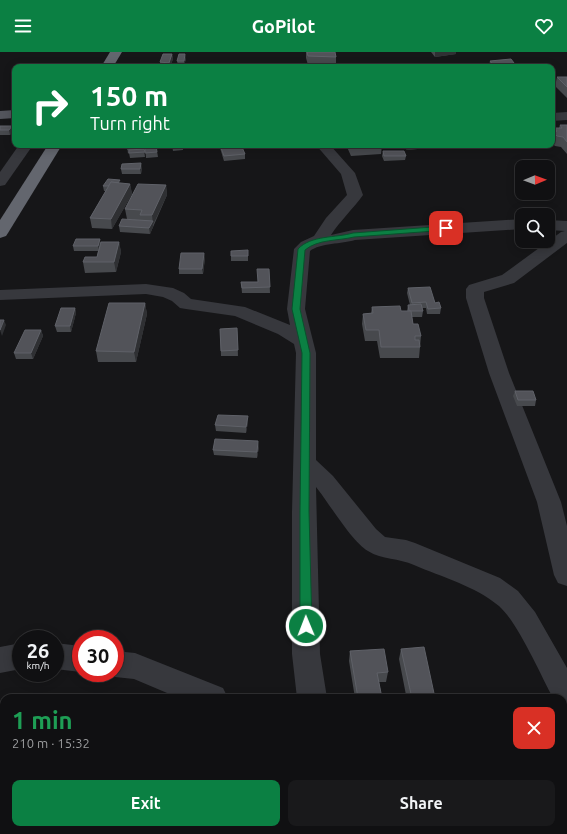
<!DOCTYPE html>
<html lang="en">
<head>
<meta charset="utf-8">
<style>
  :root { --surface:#101012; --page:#19191b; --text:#f1f3f6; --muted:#9c9d9f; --line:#303032; --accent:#0b8043 }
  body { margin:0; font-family:Ubuntu,sans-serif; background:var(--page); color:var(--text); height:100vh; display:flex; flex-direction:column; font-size:15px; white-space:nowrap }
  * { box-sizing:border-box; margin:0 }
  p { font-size:13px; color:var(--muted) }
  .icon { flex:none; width:22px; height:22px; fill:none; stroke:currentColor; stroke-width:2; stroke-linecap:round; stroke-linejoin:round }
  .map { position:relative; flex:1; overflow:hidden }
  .details { position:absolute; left:0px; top:642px; width:567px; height:140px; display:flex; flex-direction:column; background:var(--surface); border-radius:12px 12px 0 0; box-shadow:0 2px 10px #0003,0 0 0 1px var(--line) }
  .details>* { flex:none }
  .banner { position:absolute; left:12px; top:12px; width:543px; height:84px; border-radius:8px; box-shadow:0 2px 10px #0003,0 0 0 1px var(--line); background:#0b8043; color:#fff; overflow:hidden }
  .needle { width:26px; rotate:89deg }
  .buttons { position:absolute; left:515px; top:108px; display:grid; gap:8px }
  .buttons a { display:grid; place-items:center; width:40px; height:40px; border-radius:8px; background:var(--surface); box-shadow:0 2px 10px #0003,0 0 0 1px var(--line); font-size:20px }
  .speed { position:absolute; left:12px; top:578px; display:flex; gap:8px; font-size:20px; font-weight:700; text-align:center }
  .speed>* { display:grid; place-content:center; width:52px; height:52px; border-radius:50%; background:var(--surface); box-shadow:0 2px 10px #0003,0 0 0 1px var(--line); line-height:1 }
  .speed small { font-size:10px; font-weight:400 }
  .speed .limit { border:6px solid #d22; background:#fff; color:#111 }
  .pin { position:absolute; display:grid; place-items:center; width:34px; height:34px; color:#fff; margin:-17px; border-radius:8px; box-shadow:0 2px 6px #0006 }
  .me { position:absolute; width:44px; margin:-22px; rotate:359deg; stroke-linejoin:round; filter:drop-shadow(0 0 3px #0008) }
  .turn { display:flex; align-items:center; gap:14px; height:84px; padding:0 12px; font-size:18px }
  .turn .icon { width:52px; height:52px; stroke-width:2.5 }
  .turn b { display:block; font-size:28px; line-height:34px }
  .round { display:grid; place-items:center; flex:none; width:42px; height:42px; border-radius:8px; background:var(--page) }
  .overview { display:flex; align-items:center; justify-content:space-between; height:68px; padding:0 12px }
  h1 { font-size:24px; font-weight:700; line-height:30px; color:#1e9e55 }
  .action { display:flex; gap:8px; margin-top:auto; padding:8px 12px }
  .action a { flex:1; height:46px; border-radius:8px; background:var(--accent); color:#fff; font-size:16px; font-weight:700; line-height:46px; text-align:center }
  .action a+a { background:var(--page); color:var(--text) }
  header { display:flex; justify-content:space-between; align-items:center; height:52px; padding:0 12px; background:var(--accent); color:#fff; font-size:18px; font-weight:700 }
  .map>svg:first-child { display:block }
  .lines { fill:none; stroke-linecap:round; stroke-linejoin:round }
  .minor { fill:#37383d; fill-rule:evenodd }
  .major { fill:#53555c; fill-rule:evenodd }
  .highway { fill:#63666e; fill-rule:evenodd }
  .wall { fill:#47494d }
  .shaded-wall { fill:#2f3033 }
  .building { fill:#525359; stroke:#5f6168 }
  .route { fill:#0b8043; stroke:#07532c }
</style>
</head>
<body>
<header><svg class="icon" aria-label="menu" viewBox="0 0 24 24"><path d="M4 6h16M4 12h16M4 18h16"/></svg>GoPilot<svg class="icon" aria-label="heart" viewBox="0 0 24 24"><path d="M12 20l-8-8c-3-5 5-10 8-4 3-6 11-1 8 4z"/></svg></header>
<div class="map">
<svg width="567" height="782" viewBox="0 0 567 782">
  <rect width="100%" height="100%" fill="#161618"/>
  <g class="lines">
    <g class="minor">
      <polygon points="567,60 567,68 552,69 552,61"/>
      <polygon points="19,93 33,93 5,133 0,134 0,120"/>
      <path d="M316,93H330L355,121L363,143C353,157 340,169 331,183L353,178L522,167V177L355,188C342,192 320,191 310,199L305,257L316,301V408L333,424L376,477L385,485L406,488L415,491L500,526L518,539L535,560L567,616V658L563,656V646H553C540,622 518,571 499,554C475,534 442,525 414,513C399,506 382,508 368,499C352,490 329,451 316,435L320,602L327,646H297L292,602V460L296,301L294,292L278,282L235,264L186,257L180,256L172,249L163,245L146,242L0,248V238L146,232L173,236L184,241L191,247L245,255L290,273L287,257L294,197L301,190L314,184L326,166L347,143L341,122Z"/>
      <polygon points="548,168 567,169 567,191 514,231 484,240 484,246 509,321 561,450 567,474 567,534 558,531 554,523 537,450 489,321 466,246 466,237 469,233 502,223 561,180 565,179 548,178"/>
      <polygon points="21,591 21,617 0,621 0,595"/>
      <polygon points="55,591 81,594 81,620 55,617"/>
      <polygon points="115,599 135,601 223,636 228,646 179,646 134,627 115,625 105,621 115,621"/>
      <polygon points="567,659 567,689 563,690 563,660"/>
      <rect x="326" y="778" width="32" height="4"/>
    </g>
    <polygon class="major" points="15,58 15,66 0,67 0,59"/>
    <g class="highway">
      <polygon points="110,0 122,0 113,15 101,15"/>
      <polygon points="48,93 62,93 8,181 6,184 0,186 0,168"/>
    </g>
  </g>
  <g class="wall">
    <polygon points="306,0 335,0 336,5 336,13 308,13 306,6"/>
    <polygon points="431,0 456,0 456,2 435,5"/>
    <polygon points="172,2 173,7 170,15 160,15 160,10"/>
    <polygon points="186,7 184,13 178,13 177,9"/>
    <polygon points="490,9 517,15 489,15"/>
    <polygon points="557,25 567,25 567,46 555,34"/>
    <polygon points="560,73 567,73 567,102 561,95 555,94 552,91 553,86 552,86 555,76 559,76"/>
    <polygon points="0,74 13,79 10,83 0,83"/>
    <polygon points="127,93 145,93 140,93 140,97 144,97 145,105 130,106 129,101 128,102"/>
    <polygon points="145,93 156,93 158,105 146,106"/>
    <polygon points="172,93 183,93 183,98 173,99"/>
    <polygon points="202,93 214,93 202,94"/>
    <polygon points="220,93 241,93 245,102 245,107 224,109 220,96"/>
    <polygon points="347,93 383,93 382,93 381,102 351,104 347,95"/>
    <polygon points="403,93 428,93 428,96 407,98"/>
    <polygon points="383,99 406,104 405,108 384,109 382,104"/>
    <polygon points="142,116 141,122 122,122 121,117"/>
    <polygon points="120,131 130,132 132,142 112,177 92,176 90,166 106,139 104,139 103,134"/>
    <polygon points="166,133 167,143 150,182 120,180 119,174 141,169 127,167 125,157"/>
    <polygon points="101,190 119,190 121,200 116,220 85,221 83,210 97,205 98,199 74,199 73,194"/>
    <polygon points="248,198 248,209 231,209 231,204"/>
    <polygon points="205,206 203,222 179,222 179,217"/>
    <polygon points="269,217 270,241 242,241 241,230 258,230"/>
    <polygon points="408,236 435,251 441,256 440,262 427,262 426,256 422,256 423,259 422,265 412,265 413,272 421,284 419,306 380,306 377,289 365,289 362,272 363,262 371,261 372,255 401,259 407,259 408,253 410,253 407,241"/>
    <polygon points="145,251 147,262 136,310 98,310 96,299"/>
    <polygon points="75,256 76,261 71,280 57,280 55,274"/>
    <polygon points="237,276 238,304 221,304 220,277"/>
    <polygon points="41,278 43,284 33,307 16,307 14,301"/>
    <polygon points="515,339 536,348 535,354 517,354 513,344"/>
    <polygon points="248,370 246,381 216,379 215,373"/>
    <polygon points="259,395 257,406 214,403 213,398"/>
    <polygon points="401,597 435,646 391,646 391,644 406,643 399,607"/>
    <polygon points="350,599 388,620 386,630 379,630 382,646 355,646 349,609"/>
    <polygon points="236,778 261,778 261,779 237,781"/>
  </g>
  <g class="shaded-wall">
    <polygon points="435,0 456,0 456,2 435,5"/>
    <polygon points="172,2 173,7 170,15 169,11"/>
    <polygon points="185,2 186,7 184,13 184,9"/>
    <polygon points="12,74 13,79 10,83 9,78"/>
    <polygon points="407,93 428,93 428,96 407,98"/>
    <polygon points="141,111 142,116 141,122 140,117"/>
    <polygon points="130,132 132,142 112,177 111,167"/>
    <polygon points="166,133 167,143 153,173 152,163"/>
    <polygon points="153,169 153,175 150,182 149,176"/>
    <polygon points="100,187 101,192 99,199 98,194"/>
    <polygon points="119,190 121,200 116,220 114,210"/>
    <polygon points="204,201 205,206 203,222 202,217"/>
    <polygon points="145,251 147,262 136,310 134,300"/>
    <polygon points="75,256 76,261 71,280 70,274"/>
    <polygon points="4,268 6,273 2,284 0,278"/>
    <polygon points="41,278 43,284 33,307 31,301"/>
    <polygon points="248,364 248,370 246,381 246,375"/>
    <polygon points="258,389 259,395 257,406 257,400"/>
    <polygon points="78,778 84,778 83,782 77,782"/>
  </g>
  <g class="building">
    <polygon points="307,0 335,0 336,5 308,4"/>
    <polygon points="163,2 172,2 169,11 160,10"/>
    <polygon points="179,2 185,2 184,9 177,9"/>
    <polygon points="511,7 517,15 490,15 490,14 494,14 490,9"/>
    <polygon points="557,25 567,25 567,35"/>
    <polygon points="560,73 567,73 567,90 563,85 557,84 554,81 557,79 555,76 562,76"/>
    <polygon points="0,74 12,74 9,78 0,78"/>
    <polygon points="127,93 140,93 140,96 127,97"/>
    <polygon points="145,93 156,93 157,100 145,101"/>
    <polygon points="220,93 241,93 245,102 224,104"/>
    <polygon points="351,93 369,93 352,94"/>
    <polygon points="144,97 145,100 129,101 129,98"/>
    <polygon points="383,99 404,99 406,104 384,104"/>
    <polygon points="141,111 140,117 121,117 122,112"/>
    <polygon points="108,127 120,128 118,131 111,130 108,134 103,134"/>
    <polygon points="111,130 130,132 111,167 90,166"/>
    <polygon points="138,132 166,133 152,163 140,163 142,158 125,157"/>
    <polygon points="122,167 153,169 149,176 119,174"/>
    <polygon points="76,187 100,187 98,194 73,194"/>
    <polygon points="101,190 119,190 114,210 83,210 85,205 97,205"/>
    <polygon points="248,198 248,204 231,204 231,199"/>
    <polygon points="181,201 204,201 202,217 179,217"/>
    <polygon points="257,217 269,217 270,235 242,236 241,230 258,230"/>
    <polygon points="430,235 435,251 439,250 441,256 428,257 426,250 412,251 408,236"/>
    <polygon points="109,251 145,251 134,300 96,299"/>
    <polygon points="421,252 423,259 409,259 408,253"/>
    <polygon points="400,254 401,259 411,259 413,272 418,272 421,284 415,284 415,288 419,288 420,295 381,295 379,278 366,278 363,262 373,261 372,255"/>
    <polygon points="61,256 75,256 70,274 55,274"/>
    <polygon points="0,268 4,268 0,278"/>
    <polygon points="237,276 238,298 221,299 220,277"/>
    <polygon points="25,278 41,278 31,301 14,301"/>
    <polygon points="515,339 533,339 536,348 518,348"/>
    <polygon points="218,363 248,364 246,375 215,373"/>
    <polygon points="215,387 258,389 257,400 213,398"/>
    <polygon points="424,595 435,646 392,646 391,644 411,642 401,597"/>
    <polygon points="384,597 388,620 377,621 382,646 358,646 350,599"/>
    <polygon points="15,778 78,778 77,782 14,782"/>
  </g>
  <path class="route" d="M446,174L448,175V178L354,185C338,189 318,187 305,198L300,257L310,301L309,460L312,574L310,578L306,579L302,578L300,574V460L302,301L292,257L298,197C311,183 336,186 353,181Z"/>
</svg>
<div class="buttons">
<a><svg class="needle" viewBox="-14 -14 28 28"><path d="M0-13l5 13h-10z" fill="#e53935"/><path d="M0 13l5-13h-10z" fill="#9c9d9f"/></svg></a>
<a><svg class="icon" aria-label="search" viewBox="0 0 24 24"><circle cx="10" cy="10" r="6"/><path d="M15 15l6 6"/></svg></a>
</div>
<div class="speed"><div>26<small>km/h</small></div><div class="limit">30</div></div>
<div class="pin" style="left:446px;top:176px;background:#d93025"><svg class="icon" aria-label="arrive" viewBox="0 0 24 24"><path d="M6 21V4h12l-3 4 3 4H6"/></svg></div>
<svg class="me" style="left:306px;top:574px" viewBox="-20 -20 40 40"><circle r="17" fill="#0b8043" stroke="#fff" stroke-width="3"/><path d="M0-11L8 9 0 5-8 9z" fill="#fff"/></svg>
<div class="banner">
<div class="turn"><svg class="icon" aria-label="right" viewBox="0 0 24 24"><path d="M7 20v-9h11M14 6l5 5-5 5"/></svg><div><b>150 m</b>Turn right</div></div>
</div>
<section class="details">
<div class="overview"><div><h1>1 min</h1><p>210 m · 15:32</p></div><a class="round" style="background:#d93025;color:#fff"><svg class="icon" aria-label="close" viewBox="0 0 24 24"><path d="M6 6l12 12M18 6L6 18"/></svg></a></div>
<div class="action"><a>Exit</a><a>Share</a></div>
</section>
</div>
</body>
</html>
